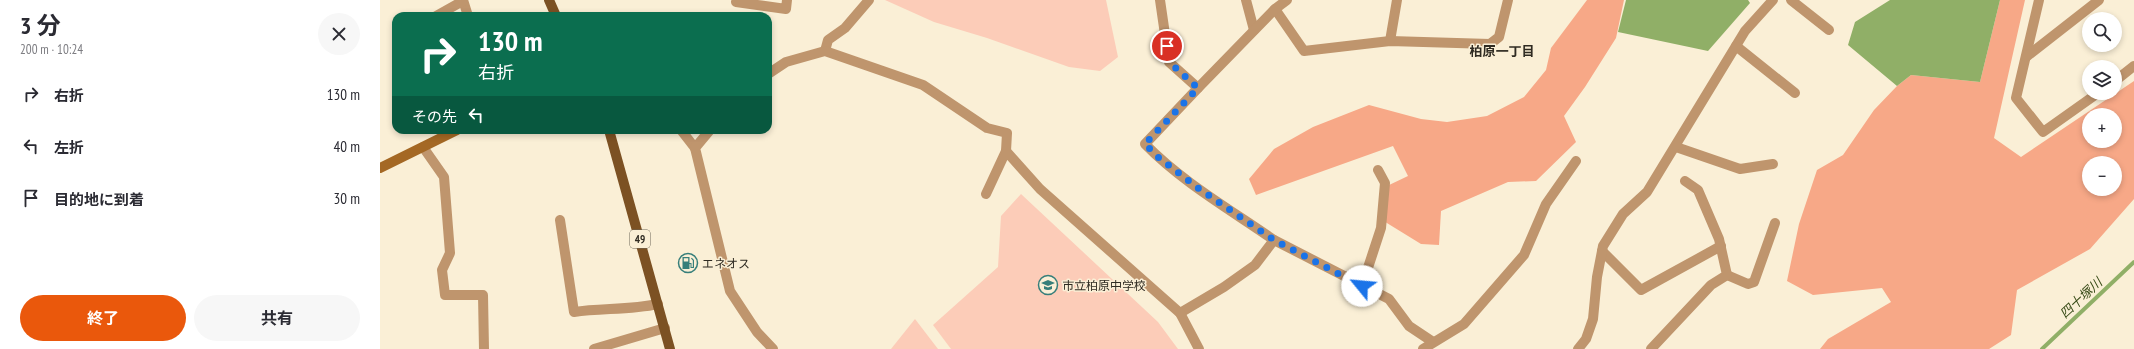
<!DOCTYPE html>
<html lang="ja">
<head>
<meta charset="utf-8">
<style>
  :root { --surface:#fff; --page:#f7f7f7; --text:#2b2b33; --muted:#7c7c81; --accent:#ea580c }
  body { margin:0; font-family:"PT Sans Narrow","Noto Sans JP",sans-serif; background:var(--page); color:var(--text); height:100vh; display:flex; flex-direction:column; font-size:15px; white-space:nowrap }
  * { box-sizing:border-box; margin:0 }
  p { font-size:13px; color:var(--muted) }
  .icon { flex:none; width:22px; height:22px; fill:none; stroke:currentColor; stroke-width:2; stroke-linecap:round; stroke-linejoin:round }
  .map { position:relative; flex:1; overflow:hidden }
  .drawer { display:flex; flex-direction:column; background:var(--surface); width:380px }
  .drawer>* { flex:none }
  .banner { position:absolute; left:12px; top:12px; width:380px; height:122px; border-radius:12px; box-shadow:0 2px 6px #0003; background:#0b6e4f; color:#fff; overflow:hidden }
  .tools { position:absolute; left:1702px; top:12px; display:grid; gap:8px }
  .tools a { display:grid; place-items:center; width:40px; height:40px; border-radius:50%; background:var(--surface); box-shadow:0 2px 6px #0003; font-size:20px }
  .pin { position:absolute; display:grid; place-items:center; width:34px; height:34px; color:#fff; margin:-17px; border:2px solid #fff; border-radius:50%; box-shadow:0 1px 4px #0007 }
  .me { position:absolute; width:44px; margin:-22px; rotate:298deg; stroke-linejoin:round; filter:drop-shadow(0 0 3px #0008) }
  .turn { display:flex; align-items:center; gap:14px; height:84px; padding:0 20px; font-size:18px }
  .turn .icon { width:52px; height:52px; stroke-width:2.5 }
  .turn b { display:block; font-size:28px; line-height:34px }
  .then { display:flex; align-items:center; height:38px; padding:0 20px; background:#0003; gap:8px; font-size:15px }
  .round { display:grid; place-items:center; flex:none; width:42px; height:42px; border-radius:21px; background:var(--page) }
  .overview { display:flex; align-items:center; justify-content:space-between; height:68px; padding:0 20px }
  h1 { font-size:24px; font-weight:700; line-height:30px }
  .button { display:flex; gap:8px; margin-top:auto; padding:8px 20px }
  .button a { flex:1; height:46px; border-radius:24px; background:var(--accent); color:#fff; font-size:16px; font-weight:700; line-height:46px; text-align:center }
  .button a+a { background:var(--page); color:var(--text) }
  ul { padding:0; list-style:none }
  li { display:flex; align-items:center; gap:12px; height:52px; padding:0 20px }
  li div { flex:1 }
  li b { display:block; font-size:15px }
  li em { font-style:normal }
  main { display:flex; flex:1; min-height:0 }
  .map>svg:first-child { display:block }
  .green { fill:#fcccb8 }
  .forest { fill:#f7a887; fill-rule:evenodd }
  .water { fill:#90af67 }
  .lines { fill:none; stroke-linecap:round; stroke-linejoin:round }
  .stream { stroke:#90af67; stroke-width:4 }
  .minor { stroke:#bf956d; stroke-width:10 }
  .tertiary { stroke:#bf956d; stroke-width:10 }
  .secondary { stroke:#a46824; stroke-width:10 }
  .primary { stroke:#7c5123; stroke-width:10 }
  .route { stroke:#1a73e8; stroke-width:7; stroke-dasharray:0 12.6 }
  .labels { text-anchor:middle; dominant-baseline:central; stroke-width:3; stroke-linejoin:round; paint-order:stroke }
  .shield { fill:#faefd6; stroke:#6c6658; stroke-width:1 }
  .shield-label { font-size:11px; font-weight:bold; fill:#2f2b22 }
  .poi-label { font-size:12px; fill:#2f2b22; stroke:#faefd6; text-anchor:start }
  .neighbourhood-label { font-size:13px; font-weight:bold; fill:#2f2b22; stroke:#faefd6 }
  .water-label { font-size:13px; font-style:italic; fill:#354915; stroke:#faefd6 }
</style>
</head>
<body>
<main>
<section class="drawer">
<div class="overview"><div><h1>3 分</h1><p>200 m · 10:24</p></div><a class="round"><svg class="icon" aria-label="close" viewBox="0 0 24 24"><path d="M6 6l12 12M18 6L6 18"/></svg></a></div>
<ul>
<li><svg class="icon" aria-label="right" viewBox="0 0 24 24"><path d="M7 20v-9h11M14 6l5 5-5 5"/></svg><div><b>右折</b></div><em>130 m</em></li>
<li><svg class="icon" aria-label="left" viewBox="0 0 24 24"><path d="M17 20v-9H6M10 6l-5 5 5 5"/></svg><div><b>左折</b></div><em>40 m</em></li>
<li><svg class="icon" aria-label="arrive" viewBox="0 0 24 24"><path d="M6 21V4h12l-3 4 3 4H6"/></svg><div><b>目的地に到着</b></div><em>30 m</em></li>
</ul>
<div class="button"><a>終了</a><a>共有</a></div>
</section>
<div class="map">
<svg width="1754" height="349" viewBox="0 0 1754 349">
  <rect width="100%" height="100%" fill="#faefd6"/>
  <g class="green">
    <polygon points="505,0 726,0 738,57 720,71 689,67 607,38 554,22"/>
    <polygon points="641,194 778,322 798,349 571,349 553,325 618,267 621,216"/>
    <polygon points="535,319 558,349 511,349"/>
  </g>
  <g class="forest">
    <polygon points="1207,0 1244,0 1236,38 1205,87 1184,116 1196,142 1156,181 1128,182 1061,211 1059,245 1041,244 1002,220 1007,186 1028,176 1013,146 876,195 869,179 894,149 933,127 989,105 1041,119 1067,122 1107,116 1144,97 1166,70 1171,48"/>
    <path d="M1620,0H1645L1614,138L1641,157L1754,81V199L1710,249L1637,290L1631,335L1609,349H1440L1448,339L1511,302L1502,288L1433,295L1407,281L1419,224L1437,170L1463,155L1494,110L1517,86L1531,75L1600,82ZM1709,115H1735V141H1709ZM1709,163H1735V189H1709Z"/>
  </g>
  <g class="water">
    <polygon points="1246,0 1368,0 1370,3 1328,51 1238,32"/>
    <polygon points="1510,0 1620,0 1600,82 1531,75 1517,86 1468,45 1475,22"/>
  </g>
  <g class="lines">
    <polyline class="stream" points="1662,349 1754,262"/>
    <g class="minor">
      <polyline points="83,0 88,16"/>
      <path d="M780,0L789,62L818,88L765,144C802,182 851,210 894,240L875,265L844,287L800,313"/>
      <polyline points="866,0 874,30"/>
      <polyline points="1411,0 1449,30"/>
      <polyline points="1659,0 1636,98 1663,132 1718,93"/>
      <polyline points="356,2 406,9 407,0"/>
      <polyline points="895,9 924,51 1010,41 1110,44 1119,37 1128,0"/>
      <polyline points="56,16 83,1"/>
      <polyline points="1010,41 1017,0"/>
      <polyline points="1356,46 1415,93"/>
      <polyline points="445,51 448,40 465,28 489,0"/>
      <polyline points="1646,57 1719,0"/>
      <polyline points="388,74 406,62 445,51 543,85 607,128 627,133 626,151"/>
      <polyline points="1735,81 1754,66"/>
      <polyline points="818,88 895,9 907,0"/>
      <polyline points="301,130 315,148"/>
      <polyline points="330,130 315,148 350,291 377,332 393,349"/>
      <polyline points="43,147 64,177 70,253 62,270 65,295 103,295 104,349"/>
      <polyline points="1296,147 1360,169 1393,164"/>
      <polyline points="606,194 626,151 660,189 800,313 819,349"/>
      <path d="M180,220L194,312C222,308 250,310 278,304"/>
      <polyline points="894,240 1009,299 1029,326 1053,342"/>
      <polyline points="1222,251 1261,290 1341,246"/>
      <polyline points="1347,275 1368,284 1374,282 1395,223"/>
      <polyline points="982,286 1001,228 1005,183 998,170"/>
      <polyline points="214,349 285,328"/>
      <polyline points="1043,349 1084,324 1144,255 1166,204 1196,161"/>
      <polyline points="1271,349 1331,285 1347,275 1339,239 1318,190 1305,181"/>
    </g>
    <polyline class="tertiary" points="1198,349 1206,339 1213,319 1217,277 1223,246 1243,214 1267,192 1365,31 1393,0"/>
    <polyline class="secondary" points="0,168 77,130"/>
    <g class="primary">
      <polyline points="169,0 176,16"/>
      <polyline points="229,130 290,349"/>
    </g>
  </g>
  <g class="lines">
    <polyline class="route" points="787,46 789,62 818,88 765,144 778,157 818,188 894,240 982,286"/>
  </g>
  <defs>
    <g id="fuel-ring" transform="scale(1)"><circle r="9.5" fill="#faefd6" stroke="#367e7a" stroke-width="1.5"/><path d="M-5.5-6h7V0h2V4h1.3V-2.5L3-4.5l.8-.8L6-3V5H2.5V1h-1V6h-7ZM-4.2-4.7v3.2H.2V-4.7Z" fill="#367e7a"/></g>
    <g id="school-ring" transform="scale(1)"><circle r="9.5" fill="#faefd6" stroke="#367e7a" stroke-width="1.5"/><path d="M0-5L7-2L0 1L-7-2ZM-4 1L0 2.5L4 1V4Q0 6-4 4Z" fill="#367e7a"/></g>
  </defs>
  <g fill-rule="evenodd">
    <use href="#fuel-ring" x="308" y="263"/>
    <use href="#school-ring" x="668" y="285"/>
  </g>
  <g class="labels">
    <rect class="shield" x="250" y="230" width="20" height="18" rx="3"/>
    <g class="shield-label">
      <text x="260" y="239">49</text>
    </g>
    <g class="poi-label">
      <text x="322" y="263">エネオス</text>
      <text x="682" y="285">市立柏原中学校</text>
    </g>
    <g class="neighbourhood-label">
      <text x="1122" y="51">柏原一丁目</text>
    </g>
    <g class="water-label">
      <text transform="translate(1701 298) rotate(-43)">四十塚川</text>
    </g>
  </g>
</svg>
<div class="tools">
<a><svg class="icon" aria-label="search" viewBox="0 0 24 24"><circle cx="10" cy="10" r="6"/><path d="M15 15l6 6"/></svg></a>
<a><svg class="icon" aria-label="layers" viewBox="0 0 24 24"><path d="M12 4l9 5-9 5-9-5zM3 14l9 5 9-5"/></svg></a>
<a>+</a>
<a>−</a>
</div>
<div class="pin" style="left:787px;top:46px;background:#d93025"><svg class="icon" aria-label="arrive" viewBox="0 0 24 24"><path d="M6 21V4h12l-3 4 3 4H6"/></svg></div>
<svg class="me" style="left:982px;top:286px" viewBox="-20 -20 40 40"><circle r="19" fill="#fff"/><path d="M0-13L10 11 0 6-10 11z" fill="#1a73e8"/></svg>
<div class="banner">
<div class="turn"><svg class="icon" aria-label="right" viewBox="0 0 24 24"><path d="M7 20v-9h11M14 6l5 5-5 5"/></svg><div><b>130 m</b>右折</div></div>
<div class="then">その先<svg class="icon" aria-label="left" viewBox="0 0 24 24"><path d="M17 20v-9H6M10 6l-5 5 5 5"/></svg></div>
</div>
</div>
</main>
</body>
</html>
